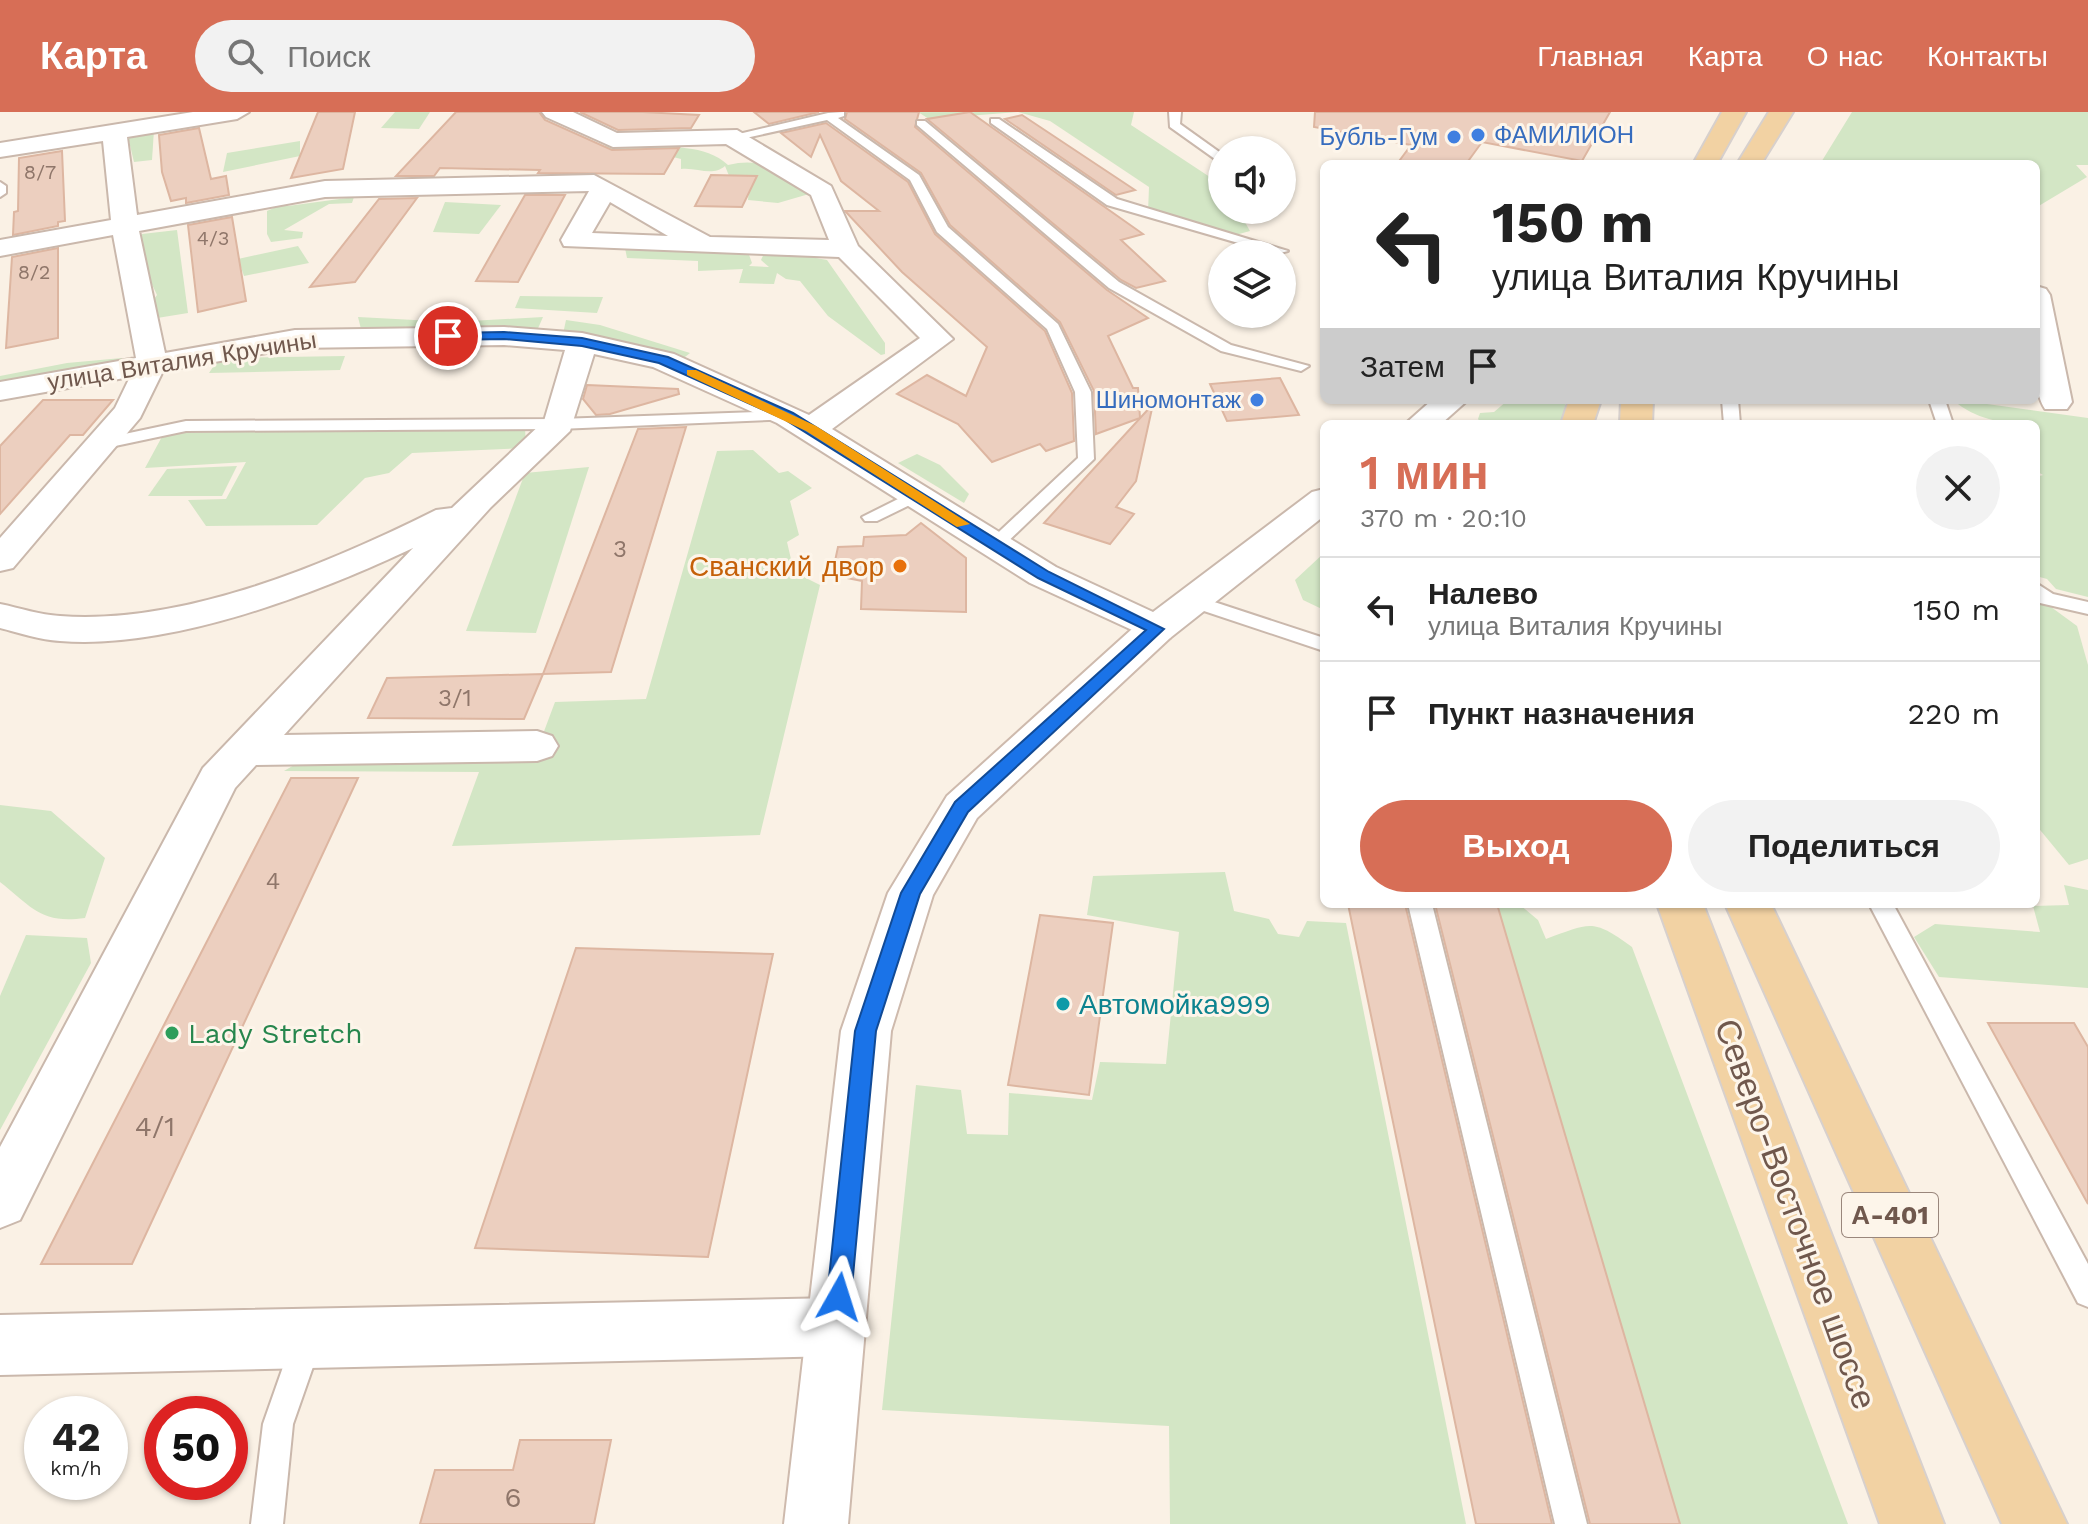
<!DOCTYPE html>
<html lang="ru">
<head>
<meta charset="utf-8">
<style>
  :root { --surface:#fff; --page:#f2f2f2; --text:#222; --muted:#767676; --line:#e0e0e0; --accent:#d76e56 }
  body { margin:0; font-family:"Work Sans",sans-serif; background:var(--page); color:var(--text); height:100vh; display:flex; flex-direction:column; font-size:30px; white-space:nowrap }
  * { box-sizing:border-box; margin:0 }
  p { font-size:26px; color:var(--muted) }
  .icon { flex:none; width:44px; height:44px; fill:none; stroke:currentColor; stroke-width:2; stroke-linecap:round; stroke-linejoin:round }
  .map { position:relative; flex:1; overflow:hidden }
  .details { position:absolute; left:1320px; top:308px; width:720px; height:488px; display:flex; flex-direction:column; background:var(--surface); border-radius:12px; box-shadow:0 2px 6px #0004 }
  .details>* { flex:none }
  .guide { position:absolute; left:1320px; top:48px; width:720px; height:244px; border-radius:12px; box-shadow:0 2px 6px #0004; background:#fff; color:var(--text); overflow:hidden }
  .buttons { position:absolute; left:1208px; top:24px; display:grid; gap:16px }
  .buttons a { display:grid; place-items:center; width:88px; height:88px; border-radius:50%; background:var(--surface); box-shadow:0 2px 6px #0004; font-size:40px }
  .speed { position:absolute; left:24px; top:1284px; display:flex; gap:16px; font-size:40px; font-weight:700; text-align:center }
  .speed>* { display:grid; place-content:center; width:104px; height:104px; border-radius:50%; background:var(--surface); box-shadow:0 2px 6px #0004; line-height:1 }
  .speed small { font-size:20px; font-weight:400 }
  .speed .limit { border:12px solid #d22; background:#fff; color:#111 }
  .pin { position:absolute; display:grid; place-items:center; width:68px; height:68px; color:#fff; margin:-34px; border:4px solid #fff; border-radius:50%; box-shadow:0 2px 8px #0007 }
  .me { position:absolute; width:88px; margin:-44px; rotate:6deg; stroke-linejoin:round; filter:drop-shadow(0 0 6px #0008) }
  .turn { display:flex; align-items:center; gap:28px; height:168px; padding:0 40px; font-size:36px }
  .turn .icon { width:104px; height:104px; stroke-width:2.5 }
  .turn b { display:block; font-size:56px; line-height:68px }
  .then { display:flex; align-items:center; height:76px; padding:0 40px; background:#0003; gap:16px; font-size:30px }
  .round { display:grid; place-items:center; flex:none; width:84px; height:84px; border-radius:42px; background:var(--page) }
  .overview { display:flex; align-items:center; justify-content:space-between; height:136px; padding:0 40px }
  h1 { font-size:48px; font-weight:600; line-height:60px; color:var(--accent) }
  .button { display:flex; gap:16px; margin-top:auto; padding:16px 40px }
  .button a { flex:1; height:92px; border-radius:48px; background:var(--accent); color:#fff; font-size:32px; font-weight:600; line-height:92px; text-align:center }
  .button a+a { background:var(--page); color:var(--text) }
  ul { padding:0; list-style:none }
  li { display:flex; align-items:center; gap:24px; height:104px; padding:0 40px; border-top:2px solid var(--line) }
  li div { flex:1 }
  li b { display:block; font-size:30px }
  li em { font-style:normal }
  header { display:flex; align-items:center; gap:48px; box-sizing:border-box; height:112px; padding:0 40px; background:var(--accent); color:#fff }
  header strong { font-size:38px }
  nav { display:flex; gap:44px; margin-inline-start:auto; font-size:28px }
  .search { width:560px; height:72px; background:var(--page); display:flex; align-items:center; gap:20px; box-sizing:border-box; padding:0 28px; border-radius:44px; color:var(--muted); font-size:30px }
  .map>svg:first-child { display:block }
  .green { fill:#d3e6c5 }
  .building { fill:#eccfbf; stroke:#ddb6a1; stroke-width:2 }
  .lines { fill:none; stroke-linecap:round; stroke-linejoin:round }
  .lane-casing { stroke:#cab8ac; stroke-width:4 }
  .street-casing { stroke:#cab8ac; stroke-width:4 }
  .secondary-casing { stroke:#cebaad; stroke-width:4 }
  .primary-casing { stroke:#d7d0cd; stroke-width:4 }
  .lane { fill:#fff; fill-rule:evenodd }
  .street { fill:#fff; fill-rule:evenodd }
  .secondary { fill:#fff; fill-rule:evenodd }
  .primary { fill:#f2d2a3; fill-rule:evenodd }
  .route { fill:#1a73e8; stroke:#114b97; stroke-width:2 }
  .slow { fill:#f59e0b }
  .shop-dot { fill:#3f7fe0; stroke:#fdf5ea; stroke-width:3 }
  .food-dot { fill:#e8710a; stroke:#fdf5ea; stroke-width:3 }
  .culture-dot { fill:#0f9aa8; stroke:#fdf5ea; stroke-width:3 }
  .leisure-dot { fill:#2e9e5b; stroke:#fdf5ea; stroke-width:3 }
  .labels { text-anchor:middle; dominant-baseline:central; stroke-width:6; stroke-linejoin:round; paint-order:stroke }
  .far-number-label { font-size:20px; fill:#8f766a }
  .far-shop-label { font-size:24px; fill:#366cbe; stroke:#fdf5ea; text-anchor:end }
  .far-street-label { font-size:24px; fill:#70584d; stroke:#fdf5ea }
  .number-label { font-size:24px; fill:#8f766a }
  .shield { fill:#fdf5ea; stroke:#9a877c; stroke-width:2 }
  .shield-label { font-size:26px; font-weight:bold; fill:#70584d }
  .food-label { font-size:28px; fill:#c56008; stroke:#fdf5ea; text-anchor:end }
  .culture-label { font-size:28px; fill:#0d838f; stroke:#fdf5ea; text-anchor:start }
  .leisure-label { font-size:28px; fill:#27864d; stroke:#fdf5ea; text-anchor:start }
  .near-number-label { font-size:28px; fill:#8f766a }
  .near-street-label { font-size:34px; fill:#70584d; stroke:#fdf5ea }
</style>
</head>
<body>
<header>
<strong>Карта</strong>
<div class="search"><svg class="icon" aria-label="search" viewBox="0 0 24 24"><circle cx="10" cy="10" r="6"/><path d="M15 15l6 6"/></svg>Поиск</div>
<nav><a>Главная</a><a>Карта</a><a>О нас</a><a>Контакты</a></nav>
</header>
<div class="map">
<svg width="2088" height="1412" viewBox="0 0 2088 1412">
  <rect width="100%" height="100%" fill="#faf1e5"/>
  <g class="green">
    <polygon points="395,0 430,0 419,17 381,16"/>
    <polygon points="918,0 1134,0 1131,13 1222,73 1222,98 1238,98 1250,119 1232,124 1148,100 1149,75 1050,9 1018,0 929,7"/>
    <polygon points="1852,0 2088,0 2088,53 2076,53 2087,65 2037,95 2036,52 1820,52"/>
    <polygon points="154,18 152,48 134,50 127,21"/>
    <polygon points="300,29 300,44 223,60 227,41"/>
    <path d="M639,29C670,38 705,31 728,53C764,44 784,60 809,82L778,91L748,88L749,76L732,71L725,54C712,65 697,55 681,57V47L665,43L602,39L607,31Z"/>
    <polygon points="354,85 352,91 329,92 284,118 303,120 302,126 271,130 267,122 267,99 285,91 288,94"/>
    <polygon points="445,90 501,93 479,122 433,120"/>
    <polygon points="177,118 188,201 151,207 152,190 157,183 135,136 142,122"/>
    <polygon points="298,134 309,151 244,164 238,147"/>
    <polygon points="625,136 748,140 752,151 749,154 769,155 761,148 766,137 827,148 885,231 885,242 881,243 828,204 800,169 786,167 777,161 774,172 739,171 743,157 698,159 698,149 627,146"/>
    <polygon points="520,184 603,185 597,201 515,196"/>
    <polygon points="358,205 452,210 543,205 536,221 362,221"/>
    <polygon points="566,208 600,213 690,241 680,249 563,222"/>
    <polygon points="345,244 340,258 209,261 219,246"/>
    <polygon points="122,246 124,253 0,278 0,264 67,251"/>
    <polygon points="1508,288 1566,288 1562,312 1482,312 1478,307 1480,301 1494,300"/>
    <path d="M1958,288L2088,306V485L2056,477L2047,467L2036,464V365L2043,363L2036,359V312C2008,312 1980,309 1958,292Z"/>
    <polygon points="525,315 526,336 412,341 389,361 365,366 317,413 206,414 188,388 226,387 246,350 145,356 164,321"/>
    <polygon points="753,338 779,361 788,359 812,376 790,389 799,423 787,430 794,460 820,473 760,723 452,734 479,660 284,659 330,632 540,630 555,590 646,587 717,339"/>
    <polygon points="917,342 940,353 969,382 964,391 898,351"/>
    <polygon points="237,354 222,384 148,384 167,357"/>
    <polygon points="589,355 536,521 466,519 525,361"/>
    <polygon points="1324,441 1324,498 1303,488 1295,468"/>
    <polygon points="2036,484 2077,514 2088,553 2088,747 2069,753 2036,713"/>
    <path d="M0,693L51,699L105,746L85,806C41,812 33,796 0,770Z"/>
    <polygon points="1225,760 1234,799 1269,807 1278,822 1299,825 1307,809 1346,811 1466,1412 1170,1412 1169,1314 882,1298 916,973 961,978 967,1022 1008,1023 1009,981 1092,988 1100,950 1166,952 1179,820 1087,803 1093,764"/>
    <polygon points="2064,773 2088,778 2088,876 1939,865 1914,825 1935,812 2040,820 2033,794 2069,793"/>
    <path d="M1497,792H1519L1538,808L1546,827C1591,811 1592,806 1632,835L1848,1412H1680Z"/>
    <polygon points="26,823 87,826 91,851 0,1018 0,884"/>
  </g>
  <g class="building">
    <polygon points="318,0 355,0 343,57 291,66"/>
    <polygon points="456,0 539,0 545,8 612,38 679,36 664,62 538,61 540,58 440,56 434,64 396,64"/>
    <polygon points="580,0 643,0 699,3 691,16 618,18"/>
    <polygon points="754,0 819,0 769,12"/>
    <polygon points="847,0 919,0 915,15 1107,178 1148,206 1108,224 1133,276 1138,276 1140,306 1096,322 1094,279 1060,210 950,113 921,61 845,7"/>
    <polygon points="970,0 1143,122 1121,128 1165,169 1136,176 1121,168 927,7"/>
    <polygon points="1315,0 1610,0 1582,49 1482,30 1466,52 1397,52 1411,33 1314,15"/>
    <polygon points="1022,3 1135,78 1116,83 1005,7"/>
    <polygon points="826,11 908,70 935,122 1045,219 1072,281 1074,329 1046,339 1040,332 992,350 958,312 897,282 927,263 966,284 987,235 902,160 845,99 879,99 841,69 820,23 811,45 781,21"/>
    <polygon points="199,16 211,67 226,64 229,83 186,91 186,86 171,89 162,60 159,23"/>
    <polygon points="62,39 65,109 58,110 58,114 13,123 14,100 18,99 19,46"/>
    <polygon points="711,63 757,64 742,95 695,94"/>
    <polygon points="525,83 565,83 518,170 476,169"/>
    <polygon points="417,86 355,170 310,175 379,87"/>
    <polygon points="232,105 246,189 198,200 188,113"/>
    <polygon points="58,136 58,226 6,236 12,145"/>
    <polygon points="1280,266 1299,303 1227,309 1210,272"/>
    <polygon points="587,273 678,277 679,282 610,302 596,303 583,287"/>
    <polygon points="43,288 113,288 83,323 70,323 0,402 0,334"/>
    <polygon points="1153,292 1136,369 1116,395 1134,402 1110,432 1044,411"/>
    <polygon points="686,315 611,560 543,562 638,317"/>
    <polygon points="921,411 966,446 966,500 861,497 862,469 832,463 838,435 863,434 864,425 906,423"/>
    <polygon points="543,562 524,607 368,606 387,566"/>
    <polygon points="291,666 358,666 132,1152 41,1152"/>
    <polygon points="1348,792 1405,792 1552,1412 1476,1412"/>
    <polygon points="1435,792 1497,792 1680,1412 1590,1412"/>
    <polygon points="1040,803 1113,811 1089,983 1008,973"/>
    <polygon points="576,836 773,842 708,1145 475,1136"/>
    <polygon points="1988,911 2074,911 2088,935 2088,1092"/>
    <polygon points="520,1328 611,1328 594,1412 420,1412 435,1358 513,1358"/>
  </g>
  <g class="lines">
    <g class="lane-casing">
      <g id="lane">
        <polygon points="844,0 844,4 838,6 919,63 948,115 1058,212 1091,280 1094,347 1001,436 989,436 986,432 1078,346 1075,280 1047,217 937,120 910,68 827,8 732,29 726,25 828,1"/>
        <polygon points="1169,0 1181,0 1180,12 1222,42 1222,52 1170,15"/>
        <polygon points="991,7 999,7 1117,87 1288,139 1276,142 1107,93 991,11"/>
        <polygon points="917,9 925,9 1119,170 1231,233 1309,254 1301,259 1221,239 1109,176 917,13"/>
        <polygon points="0,70 6,74 6,81 0,85"/>
        <polygon points="1722,288 1738,288 1740,312 1724,312"/>
        <polygon points="1929,288 1945,288 1953,312 1937,312"/>
        <polygon points="788,299 796,304 794,307 559,317 186,319 101,337 93,332 101,327 186,309 559,307"/>
        <polygon points="916,378 925,383 922,387 877,409 865,409 862,405"/>
        <polygon points="2036,471 2053,482 2088,490 2088,502 2040,491 2036,487"/>
        <polygon points="1193,483 1324,526 1324,539 1186,493 1184,489 1186,485"/>
        <polygon points="1408,792 1432,792 1587,1412 1555,1412"/>
        <polygon points="1869,792 1893,792 2088,1152 2088,1195 2078,1191"/>
        <polygon points="307,1214 318,1218 322,1229 293,1312 283,1412 251,1412 263,1312 296,1218"/>
      </g>
    </g>
    <g class="street-casing">
      <g id="street">
        <path d="M193,0H249L237,7L127,25L137,103L325,69L594,63L710,125L829,128L811,83L726,32L613,35L546,5L542,0H573L617,21L737,18L831,74L858,134L953,227L832,317L1056,455L1153,500L1312,380L1324,377V404L1170,526L1156,529L1030,471L777,311L653,255L594,242L570,319L491,395L284,623L537,619L552,624L558,634L552,644L537,649L256,653L235,676L20,1108L0,1116V1035L203,656L413,436C316,482 169,538 60,529C40,528 20,521 0,516V492C20,496 40,503 60,504C184,513 328,452 436,398L452,396L544,309L565,238L504,233L295,236L163,259L140,306L13,456L0,459V426L115,296L130,265L0,288V270L136,246L113,123L0,144V128L111,108L103,29L0,45V31ZM589,79L561,128L564,134L839,145L920,226L809,303L674,242L582,221L504,215L295,218L165,241L139,119L325,85ZM610,90L668,124L592,121Z"/>
        <path d="M2036,174L2046,177L2050,183L2072,290L2067,297H2045C2028,272 2036,205 2036,174Z"/>
        <polygon points="1432,288 1468,288 1441,312 1405,312"/>
        <polygon points="836,1186 857,1194 866,1215 857,1236 836,1244 0,1263 0,1203"/>
      </g>
    </g>
    <g class="secondary-casing">
      <polygon id="secondary" points="1156,505 1170,508 1175,517 1170,526 977,706 933,783 891,919 848,1412 784,1412 841,919 888,781 947,684 1142,508"/>
    </g>
    <g class="primary-casing">
      <g id="primary">
        <polygon points="1722,0 1746,0 1717,52 1693,52"/>
        <polygon points="1769,0 1793,0 1761,52 1737,52"/>
        <polygon points="1569,288 1601,288 1593,312 1561,312"/>
        <polygon points="1621,288 1653,288 1652,312 1620,312"/>
        <polygon points="1657,792 1703,792 1944,1412 1880,1412"/>
        <polygon points="1725,792 1771,792 2067,1412 2002,1412"/>
      </g>
    </g>
    <use href="#lane" class="lane"/>
    <use href="#street" class="street"/>
    <use href="#secondary" class="secondary"/>
    <use href="#primary" class="primary"/>
  </g>
  <polygon class="route" points="504,220 582,226 668,245 793,301 1049,460 1164,517 968,700 920,782 876,919 851,1185 848,1194 839,1197 831,1194 827,1185 855,919 901,781 955,690 1146,518 1038,466 784,307 659,251 582,234 504,227 448,228 442,224 448,221"/>
  <polygon class="slow" points="687,258 696,258 816,314 970,412 957,415 806,319 687,263"/>
  <g class="shop-dot">
    <circle cx="1478" cy="23" r="8"/>
    <circle cx="1454" cy="25" r="8"/>
    <circle cx="1257" cy="288" r="8"/>
  </g>
  <circle class="food-dot" cx="900" cy="454" r="8"/>
  <circle class="culture-dot" cx="1063" cy="892" r="8"/>
  <circle class="leisure-dot" cx="172" cy="921" r="8"/>
  <g class="labels">
    <g class="far-number-label">
      <text x="40" y="60">8/7</text>
      <text x="213" y="126">4/3</text>
      <text x="34" y="160">8/2</text>
    </g>
    <g class="far-shop-label">
      <text x="1494" y="23" text-anchor="start">ФАМИЛИОН</text>
      <text x="1438" y="25">Бубль-Гум</text>
      <text x="1241" y="288">Шиномонтаж</text>
    </g>
    <g class="far-street-label">
      <text transform="translate(182 249) rotate(-9)">улица Виталия Кручины</text>
    </g>
    <g class="number-label">
      <text x="620" y="437">3</text>
      <text x="455" y="586">3/1</text>
      <text x="273" y="769">4</text>
    </g>
    <rect class="shield" x="1842" y="1081" width="96" height="44" rx="6"/>
    <g class="shield-label">
      <text x="1890" y="1103">А-401</text>
    </g>
    <g class="food-label">
      <text x="884" y="454">Сванский двор</text>
    </g>
    <g class="culture-label">
      <text x="1079" y="892">Автомойка999</text>
    </g>
    <g class="leisure-label">
      <text x="188" y="921">Lady Stretch</text>
    </g>
    <g class="near-number-label">
      <text x="155" y="1014">4/1</text>
      <text x="513" y="1385">6</text>
    </g>
    <g class="near-street-label">
      <text transform="translate(1796 1102) rotate(70)">Северо-Восточное шоссе</text>
    </g>
  </g>
</svg>
<div class="buttons">
<a><svg class="icon" aria-label="sound" viewBox="0 0 24 24"><path d="M4 9h4l5-4v14l-5-4H4zM17 9q2 3 0 6"/></svg></a>
<a><svg class="icon" aria-label="layers" viewBox="0 0 24 24"><path d="M12 4l9 5-9 5-9-5zM3 14l9 5 9-5"/></svg></a>
</div>
<div class="speed"><div>42<small>km/h</small></div><div class="limit">50</div></div>
<div class="pin" style="left:448px;top:224px;background:#d93025"><svg class="icon" aria-label="arrive" viewBox="0 0 24 24"><path d="M6 21V4h12l-3 4 3 4H6"/></svg></div>
<svg class="me" style="left:839px;top:1185px" viewBox="-20 -20 40 40"><path d="M0-17L14 15 0 8-14 15z" fill="#1a73e8" stroke="#fff" stroke-width="4"/></svg>
<div class="guide">
<div class="turn"><svg class="icon" aria-label="left" viewBox="0 0 24 24"><path d="M17 20v-9H6M10 6l-5 5 5 5"/></svg><div><b>150 m</b>улица Виталия Кручины</div></div>
<div class="then">Затем<svg class="icon" aria-label="arrive" viewBox="0 0 24 24"><path d="M6 21V4h12l-3 4 3 4H6"/></svg></div>
</div>
<section class="details">
<div class="overview"><div><h1>1 мин</h1><p>370 m · 20:10</p></div><a class="round"><svg class="icon" aria-label="close" viewBox="0 0 24 24"><path d="M6 6l12 12M18 6L6 18"/></svg></a></div>
<ul>
<li><svg class="icon" aria-label="left" viewBox="0 0 24 24"><path d="M17 20v-9H6M10 6l-5 5 5 5"/></svg><div><b>Налево</b><p>улица Виталия Кручины</p></div><em>150 m</em></li>
<li><svg class="icon" aria-label="arrive" viewBox="0 0 24 24"><path d="M6 21V4h12l-3 4 3 4H6"/></svg><div><b>Пункт назначения</b></div><em>220 m</em></li>
</ul>
<div class="button"><a>Выход</a><a>Поделиться</a></div>
</section>
</div>
</body>
</html>
